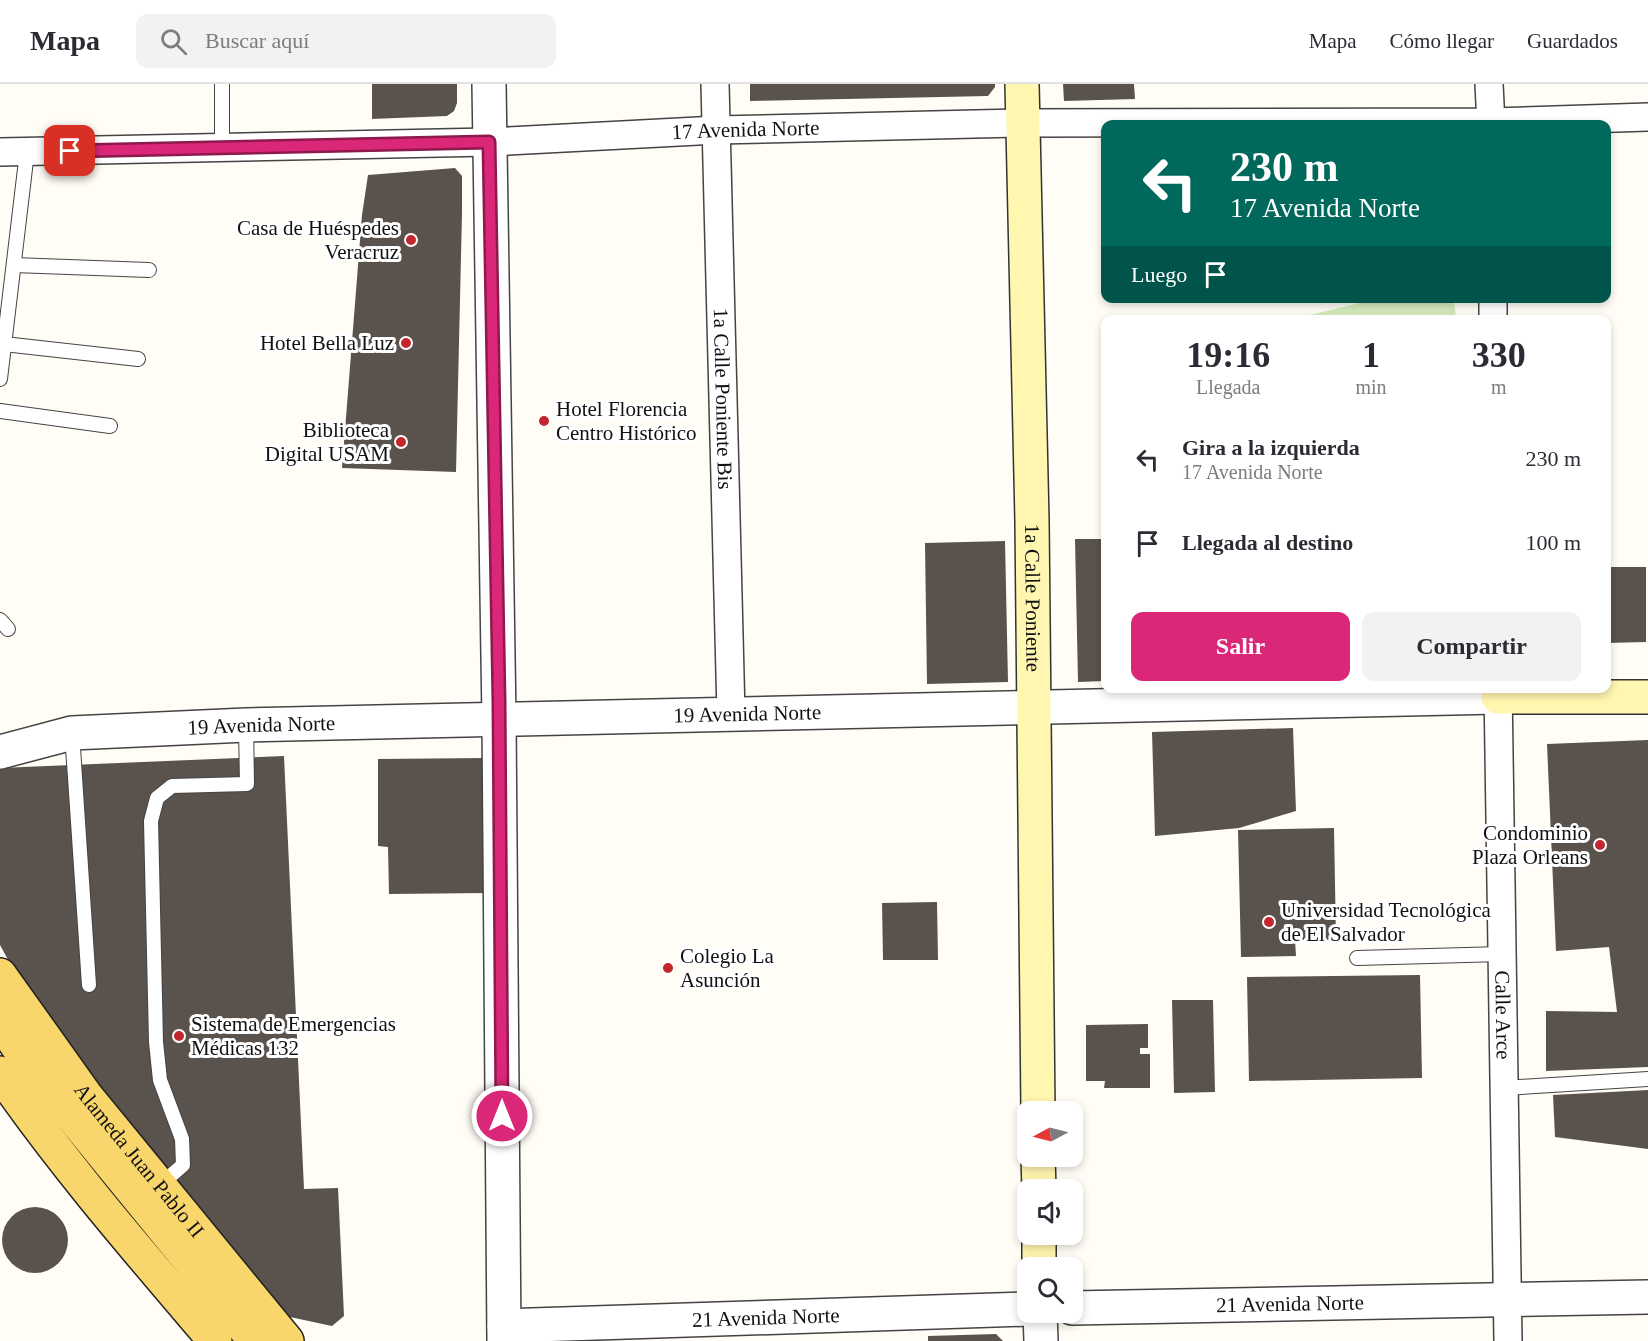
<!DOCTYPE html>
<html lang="es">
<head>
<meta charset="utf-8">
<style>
  :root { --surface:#fff; --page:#f2f2f3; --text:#2b2b33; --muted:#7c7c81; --line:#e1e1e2; --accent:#db2777 }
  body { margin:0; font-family:Georgia,serif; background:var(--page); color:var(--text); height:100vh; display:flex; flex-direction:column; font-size:22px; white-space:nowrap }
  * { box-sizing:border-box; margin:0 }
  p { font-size:20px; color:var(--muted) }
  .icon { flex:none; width:33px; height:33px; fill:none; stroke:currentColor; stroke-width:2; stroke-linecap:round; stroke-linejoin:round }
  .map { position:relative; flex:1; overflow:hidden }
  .panel { position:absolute; left:1101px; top:231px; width:510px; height:378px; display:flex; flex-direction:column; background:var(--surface); border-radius:12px; box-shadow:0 3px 9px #0003 }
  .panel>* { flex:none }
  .banner { position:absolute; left:1101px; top:36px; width:510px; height:183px; border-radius:12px; box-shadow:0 3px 9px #0003; background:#00695c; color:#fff; overflow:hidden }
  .needle { width:39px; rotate:263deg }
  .buttons { position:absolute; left:1017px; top:1017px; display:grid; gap:12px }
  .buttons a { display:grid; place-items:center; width:66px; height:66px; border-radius:12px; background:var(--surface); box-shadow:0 3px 9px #0003; font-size:30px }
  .pin { position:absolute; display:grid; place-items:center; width:51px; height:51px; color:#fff; margin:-26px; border-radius:12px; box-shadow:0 3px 9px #0006 }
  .me { position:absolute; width:66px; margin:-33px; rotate:0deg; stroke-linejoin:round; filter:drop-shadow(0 0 4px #0008) }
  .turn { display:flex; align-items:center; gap:21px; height:126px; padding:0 30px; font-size:27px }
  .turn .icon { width:78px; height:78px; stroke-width:2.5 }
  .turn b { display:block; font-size:42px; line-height:51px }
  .then { display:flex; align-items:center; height:57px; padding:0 30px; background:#0003; gap:12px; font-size:22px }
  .eta { display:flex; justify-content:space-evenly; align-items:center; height:102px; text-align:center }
  .eta b { font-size:36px; font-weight:700; line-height:42px }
  .primary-button { display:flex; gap:12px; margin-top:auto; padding:12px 30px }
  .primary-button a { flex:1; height:69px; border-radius:12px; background:var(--accent); color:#fff; font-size:24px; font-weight:700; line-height:69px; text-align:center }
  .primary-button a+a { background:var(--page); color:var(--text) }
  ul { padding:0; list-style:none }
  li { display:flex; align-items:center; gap:18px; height:84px; padding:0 30px }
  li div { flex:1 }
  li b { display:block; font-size:22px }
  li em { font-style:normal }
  header { display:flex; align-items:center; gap:36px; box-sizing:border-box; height:84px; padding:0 30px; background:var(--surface); border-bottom:2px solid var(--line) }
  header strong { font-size:28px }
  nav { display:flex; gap:33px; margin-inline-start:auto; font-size:21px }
  .search { width:420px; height:54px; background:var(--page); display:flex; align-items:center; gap:15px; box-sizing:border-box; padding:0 21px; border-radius:12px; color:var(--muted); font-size:22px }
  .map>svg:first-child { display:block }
  .green { fill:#d5ebbd }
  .building { fill:#5a524d }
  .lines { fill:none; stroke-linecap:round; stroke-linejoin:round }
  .service-casing { stroke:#444; stroke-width:16 }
  .minor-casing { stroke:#444; stroke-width:30 }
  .tertiary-casing { stroke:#444; stroke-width:36 }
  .secondary-casing { stroke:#333; stroke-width:36 }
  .primary-casing { stroke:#222; stroke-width:36 }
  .service { stroke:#fff; stroke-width:14 }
  .minor { stroke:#fff; stroke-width:27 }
  .tertiary { stroke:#fff; stroke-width:33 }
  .secondary { stroke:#fff6b0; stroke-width:33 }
  .primary { stroke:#f9d66b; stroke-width:33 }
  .route-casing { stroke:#8e194d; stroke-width:15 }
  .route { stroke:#db2777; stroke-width:10 }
  .poi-dot { fill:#c4262e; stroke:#fff; stroke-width:2 }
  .labels { text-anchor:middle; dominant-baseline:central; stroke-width:6; stroke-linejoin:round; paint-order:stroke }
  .street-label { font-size:21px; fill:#111; stroke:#fff }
  .poi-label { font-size:21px; fill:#111; stroke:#fff; text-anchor:end }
</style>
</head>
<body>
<header>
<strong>Mapa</strong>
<div class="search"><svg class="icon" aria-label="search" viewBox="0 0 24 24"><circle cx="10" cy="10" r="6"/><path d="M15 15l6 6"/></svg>Buscar aquí</div>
<nav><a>Mapa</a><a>Cómo llegar</a><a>Guardados</a></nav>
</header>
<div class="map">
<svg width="1648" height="1257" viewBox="0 0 1648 1257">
  <rect width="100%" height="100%" fill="#fffdf5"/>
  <polygon class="green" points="1454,214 1456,235 1312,236 1310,231 1376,215"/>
  <g class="building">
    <polygon points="372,0 457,0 457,19 454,27 447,32 372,35"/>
    <polygon points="750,0 995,0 995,3 988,12 750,17"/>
    <polygon points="1063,0 1134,0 1135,15 1064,17"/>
    <polygon points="455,84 462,92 462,129 456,388 342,384 362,131 368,91"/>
    <polygon points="1075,455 1106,455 1106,597 1078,598"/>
    <polygon points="1005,457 1008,598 927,600 925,459"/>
    <polygon points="1606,483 1646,483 1646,558 1606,559"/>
    <polygon points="1293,644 1296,727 1239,744 1155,752 1152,648"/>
    <polygon points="1648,656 1648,983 1546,987 1546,927 1617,928 1609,863 1556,867 1547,660"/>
    <polygon points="284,672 304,1105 338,1104 344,1232 332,1242 290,1233 103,1011 18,894 0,861 0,684"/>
    <polygon points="486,674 487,809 389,810 388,763 378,762 378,675"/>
    <polygon points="1334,744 1336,856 1295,856 1296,872 1241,873 1238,746"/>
    <polygon points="937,818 938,876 883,876 882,819"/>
    <polygon points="1420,891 1422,994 1249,997 1247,893"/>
    <polygon points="1172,916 1213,916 1215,1008 1174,1009"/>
    <polygon points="1148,940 1148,964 1140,964 1140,970 1150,970 1150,1004 1104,1004 1105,997 1086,997 1086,941"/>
    <polygon points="1648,1006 1648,1065 1555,1053 1553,1011"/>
    <circle cx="35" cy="1156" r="33"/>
    <polygon points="996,1250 1003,1257 928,1257 928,1252"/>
  </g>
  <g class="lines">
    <g class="service-casing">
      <g id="service">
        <polyline points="222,0 222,63"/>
        <polyline points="14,181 149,186"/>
        <polyline points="4,260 138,275"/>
        <polyline points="0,295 27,68"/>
        <polyline points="0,327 110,342"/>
        <polyline points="0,536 8,545"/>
        <polyline points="72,649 89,901"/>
        <polyline points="1357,874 1502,870"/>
        <polyline points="1504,1004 1648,995"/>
        <polyline points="160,1101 183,1081 182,1055 160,996 156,958 151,737 157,714 172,702 247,700 246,641"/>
      </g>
    </g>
    <g class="minor-casing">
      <g id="minor">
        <path id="s1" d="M715,0L731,630"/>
        <polyline points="1489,0 1491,40"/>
        <path id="s2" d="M0,68L489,58L717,46L1022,39L1491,38L1648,33"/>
        <polyline points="1493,214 1493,236"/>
        <path id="s3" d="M1498,604L1508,1257"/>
      </g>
    </g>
    <g class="tertiary-casing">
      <g id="tertiary">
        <polyline points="489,0 499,636 504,1257"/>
        <path id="s4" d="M0,668L72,649L246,641L1498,613"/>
        <path id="s5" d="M1072,1224L1648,1213"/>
        <polyline points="1040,1228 1041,1257"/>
        <path id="s6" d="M504,1242L1028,1225"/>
      </g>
    </g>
    <g class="secondary-casing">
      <g id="secondary">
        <path id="s7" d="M1022,0L1032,437L1038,1028"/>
        <polyline points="1498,613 1648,613"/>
        <polyline points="1038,1072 1039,1106"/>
        <polyline points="1039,1150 1039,1184"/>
      </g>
    </g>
    <g class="primary-casing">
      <g id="primary">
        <path id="s8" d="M0,891L87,1013L287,1257"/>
        <polyline points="0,936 27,977 255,1257"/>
        <path d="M0,989C65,1083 141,1170 215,1257"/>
      </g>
    </g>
    <use href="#service" class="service"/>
    <use href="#minor" class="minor"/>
    <use href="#tertiary" class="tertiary"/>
    <use href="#secondary" class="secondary"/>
    <use href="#primary" class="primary"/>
  </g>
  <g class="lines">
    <g class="route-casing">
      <polyline id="route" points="70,67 489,58 499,618 502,1032"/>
    </g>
    <use href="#route" class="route"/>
  </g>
  <g class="poi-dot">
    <circle cx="411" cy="156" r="6"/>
    <circle cx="406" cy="259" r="6"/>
    <circle cx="544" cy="337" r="6"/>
    <circle cx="401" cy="358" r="6"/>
    <circle cx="1600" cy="761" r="6"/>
    <circle cx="1269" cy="838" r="6"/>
    <circle cx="668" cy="884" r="6"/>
    <circle cx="179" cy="952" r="6"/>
  </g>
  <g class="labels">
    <g class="street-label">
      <text stroke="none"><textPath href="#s2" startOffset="746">17 Avenida Norte</textPath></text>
      <text stroke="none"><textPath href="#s1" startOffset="315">1a Calle Poniente Bis</textPath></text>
      <text stroke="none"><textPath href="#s7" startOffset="514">1a Calle Poniente</textPath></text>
      <text stroke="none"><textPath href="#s4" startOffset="750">19 Avenida Norte</textPath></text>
      <text stroke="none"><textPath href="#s4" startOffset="264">19 Avenida Norte</textPath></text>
      <text stroke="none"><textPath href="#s3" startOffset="327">Calle Arce</textPath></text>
      <text stroke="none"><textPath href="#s8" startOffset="232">Alameda Juan Pablo II</textPath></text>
      <text stroke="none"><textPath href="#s5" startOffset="218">21 Avenida Norte</textPath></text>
      <text stroke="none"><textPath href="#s6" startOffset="262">21 Avenida Norte</textPath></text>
    </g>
    <g class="poi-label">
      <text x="399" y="144">Casa de Huéspedes<tspan x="399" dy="24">Veracruz</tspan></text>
      <text x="394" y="259">Hotel Bella Luz</text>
      <text x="556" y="325" text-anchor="start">Hotel Florencia<tspan x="556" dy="24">Centro Histórico</tspan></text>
      <text x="389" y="346">Biblioteca<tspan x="389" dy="24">Digital USAM</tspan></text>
      <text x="1588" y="749">Condominio<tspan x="1588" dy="24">Plaza Orleans</tspan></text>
      <text x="1281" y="826" text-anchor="start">Universidad Tecnológica<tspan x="1281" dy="24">de El Salvador</tspan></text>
      <text x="680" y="872" text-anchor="start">Colegio La<tspan x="680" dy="24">Asunción</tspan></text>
      <text x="191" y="940" text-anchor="start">Sistema de Emergencias<tspan x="191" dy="24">Médicas 132</tspan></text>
    </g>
  </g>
</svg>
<div class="buttons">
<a><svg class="needle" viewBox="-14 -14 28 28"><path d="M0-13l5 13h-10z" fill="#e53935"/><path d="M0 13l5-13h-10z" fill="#7c7c81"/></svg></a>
<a><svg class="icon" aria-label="sound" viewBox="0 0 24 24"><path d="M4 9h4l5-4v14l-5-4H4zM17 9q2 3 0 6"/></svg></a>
<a><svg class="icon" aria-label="search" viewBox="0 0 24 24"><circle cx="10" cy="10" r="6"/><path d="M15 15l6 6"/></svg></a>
</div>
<div class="pin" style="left:70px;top:67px;background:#d93025"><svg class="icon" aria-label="arrive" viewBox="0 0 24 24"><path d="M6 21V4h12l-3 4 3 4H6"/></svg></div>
<svg class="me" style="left:502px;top:1032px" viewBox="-20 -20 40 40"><circle r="17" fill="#db2777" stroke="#fff" stroke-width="3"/><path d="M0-11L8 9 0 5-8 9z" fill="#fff"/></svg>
<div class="banner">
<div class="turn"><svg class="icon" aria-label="left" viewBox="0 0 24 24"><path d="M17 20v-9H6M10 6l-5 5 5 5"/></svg><div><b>230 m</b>17 Avenida Norte</div></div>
<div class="then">Luego<svg class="icon" aria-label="arrive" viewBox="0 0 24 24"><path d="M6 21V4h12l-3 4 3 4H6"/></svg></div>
</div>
<section class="panel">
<div class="eta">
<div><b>19:16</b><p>Llegada</p></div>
<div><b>1</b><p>min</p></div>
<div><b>330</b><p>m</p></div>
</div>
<ul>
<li><svg class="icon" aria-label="left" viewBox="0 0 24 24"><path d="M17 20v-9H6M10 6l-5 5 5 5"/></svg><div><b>Gira a la izquierda</b><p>17 Avenida Norte</p></div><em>230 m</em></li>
<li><svg class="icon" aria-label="arrive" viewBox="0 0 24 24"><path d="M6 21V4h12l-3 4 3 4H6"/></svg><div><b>Llegada al destino</b></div><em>100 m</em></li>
</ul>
<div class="primary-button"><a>Salir</a><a>Compartir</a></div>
</section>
</div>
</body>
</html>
